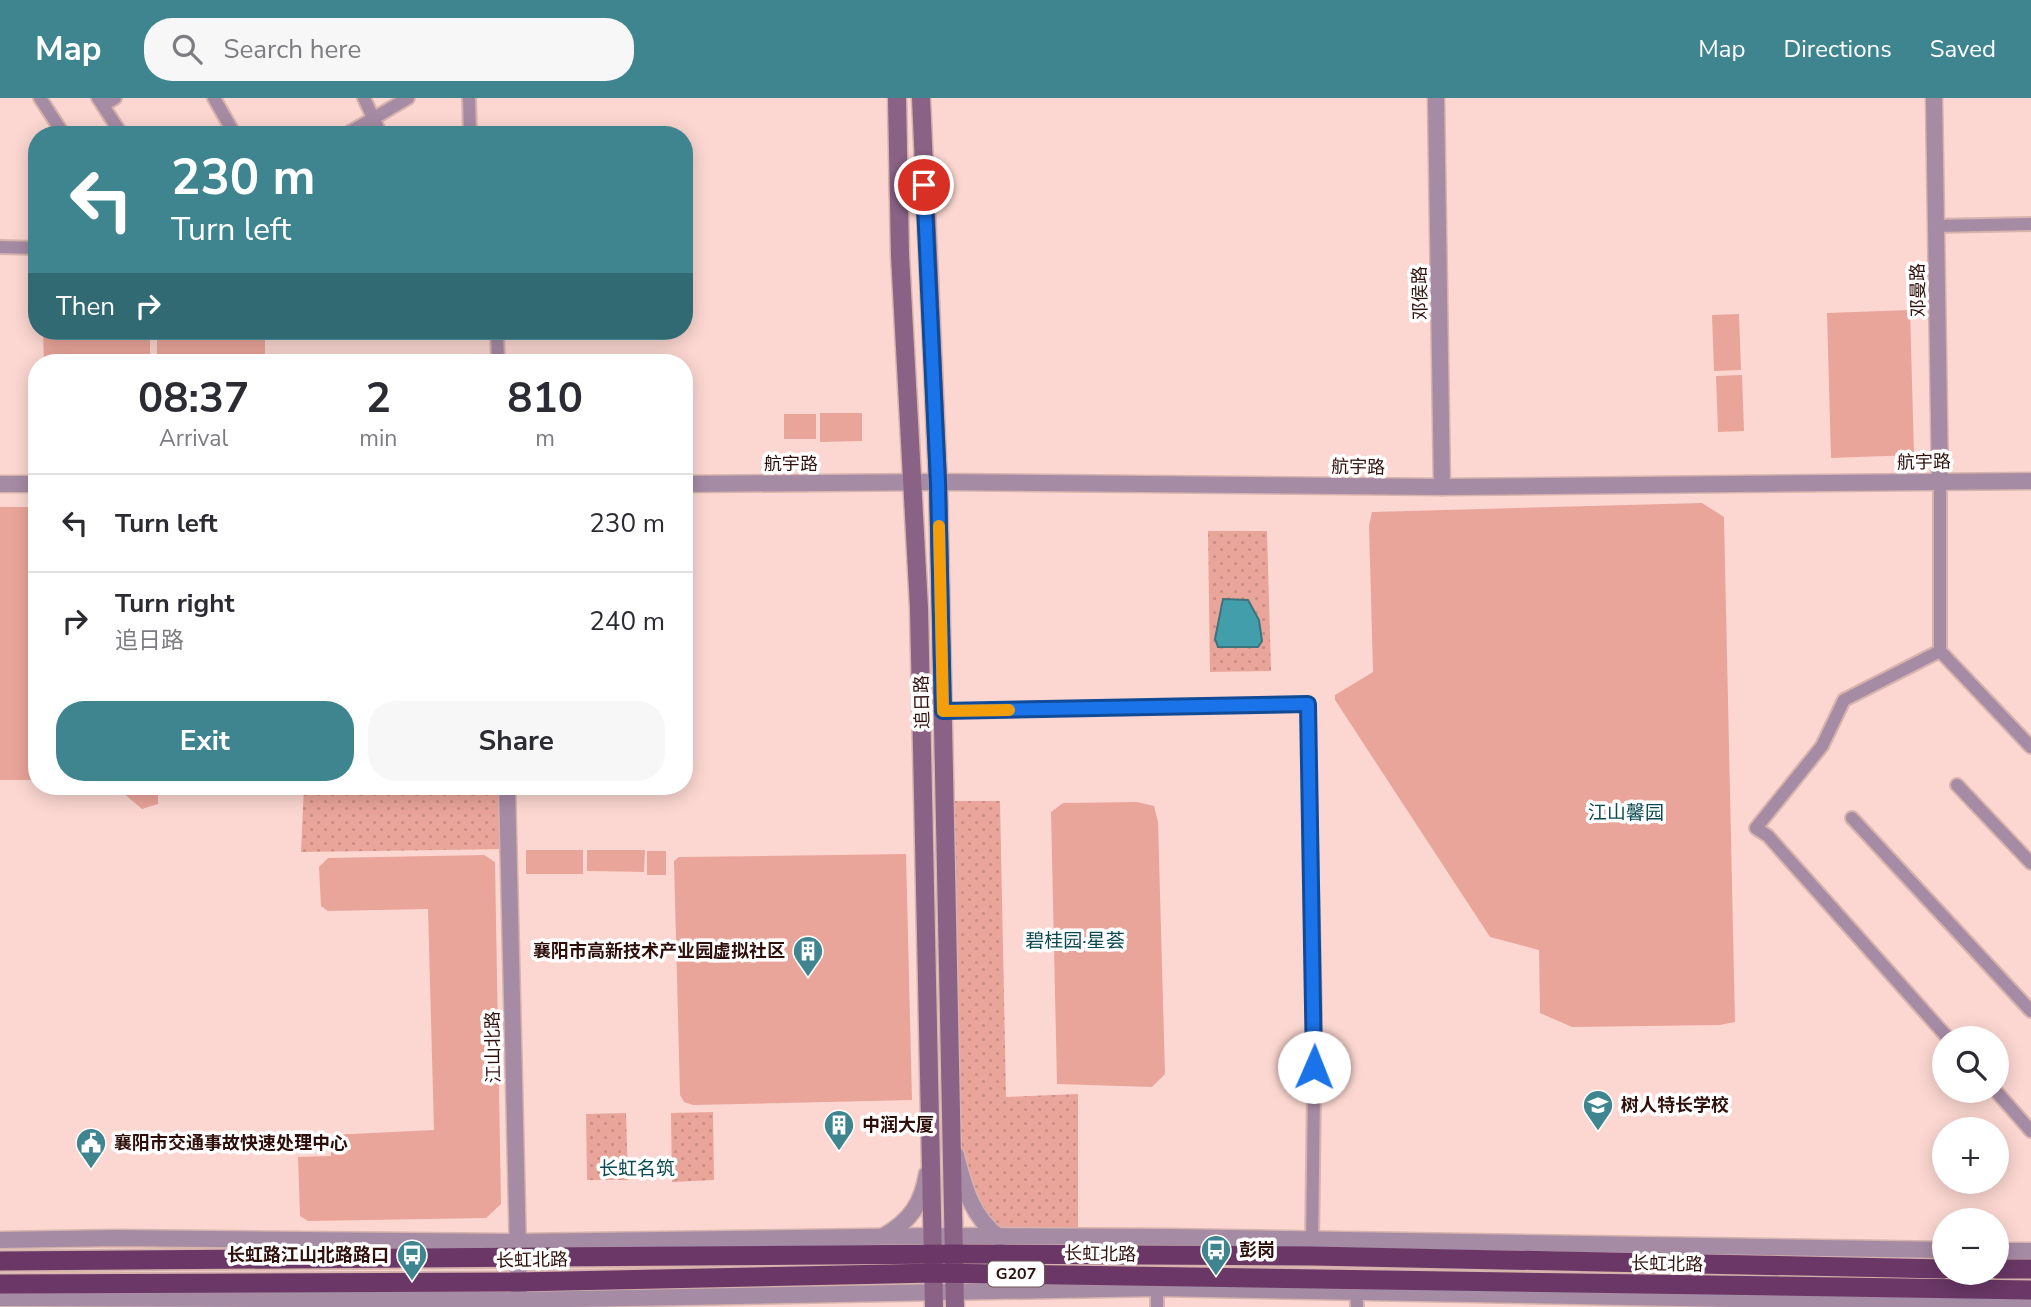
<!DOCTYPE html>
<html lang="en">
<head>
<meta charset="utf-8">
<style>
  :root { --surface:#fff; --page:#f7f7f7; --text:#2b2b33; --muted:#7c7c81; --line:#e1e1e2; --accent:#3f8590 }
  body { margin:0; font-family:"Nunito Sans","Noto Sans SC",sans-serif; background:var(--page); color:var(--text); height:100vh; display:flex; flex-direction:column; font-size:26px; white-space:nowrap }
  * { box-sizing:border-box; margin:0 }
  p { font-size:23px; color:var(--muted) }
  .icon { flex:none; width:38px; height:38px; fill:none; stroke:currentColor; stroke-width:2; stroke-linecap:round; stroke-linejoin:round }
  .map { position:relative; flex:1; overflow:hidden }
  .details { position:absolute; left:28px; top:256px; width:665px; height:441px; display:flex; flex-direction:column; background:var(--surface); border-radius:28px; box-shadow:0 4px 18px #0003 }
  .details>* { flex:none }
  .hud { position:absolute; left:28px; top:28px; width:665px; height:214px; border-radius:28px; box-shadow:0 4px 18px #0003; background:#3f8590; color:#fff; overflow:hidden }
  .tools { position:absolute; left:1932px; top:928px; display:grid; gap:14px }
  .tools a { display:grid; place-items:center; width:77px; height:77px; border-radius:50%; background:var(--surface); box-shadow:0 4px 18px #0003; font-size:35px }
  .pin { position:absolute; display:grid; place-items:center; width:60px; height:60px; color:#fff; margin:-30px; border:4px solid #fff; border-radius:50%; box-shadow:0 2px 7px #0007 }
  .me { position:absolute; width:77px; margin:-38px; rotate:1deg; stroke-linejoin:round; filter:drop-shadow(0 0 5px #0008) }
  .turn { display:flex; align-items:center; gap:24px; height:147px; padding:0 28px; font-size:32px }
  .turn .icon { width:91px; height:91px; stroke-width:2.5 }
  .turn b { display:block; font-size:49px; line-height:60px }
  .then { display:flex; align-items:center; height:66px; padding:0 28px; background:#0003; gap:14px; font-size:26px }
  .eta { display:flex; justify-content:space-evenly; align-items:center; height:119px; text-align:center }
  .eta b { font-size:42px; font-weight:700; line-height:49px }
  .primary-button { display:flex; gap:14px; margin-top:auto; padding:14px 28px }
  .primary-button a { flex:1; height:80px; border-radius:28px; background:var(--accent); color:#fff; font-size:28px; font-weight:700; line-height:80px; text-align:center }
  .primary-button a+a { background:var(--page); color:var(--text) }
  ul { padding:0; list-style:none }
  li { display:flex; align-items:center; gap:21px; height:98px; padding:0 28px; border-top:2px solid var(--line) }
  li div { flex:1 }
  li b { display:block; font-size:26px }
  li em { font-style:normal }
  header { display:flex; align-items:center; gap:42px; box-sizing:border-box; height:98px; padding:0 35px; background:var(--accent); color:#fff }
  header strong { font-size:33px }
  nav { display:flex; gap:38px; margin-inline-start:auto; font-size:24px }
  .search { width:490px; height:63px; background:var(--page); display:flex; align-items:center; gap:18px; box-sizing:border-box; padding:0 24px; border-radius:28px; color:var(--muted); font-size:26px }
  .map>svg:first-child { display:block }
  .grass { fill:#eaa59a }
  .park { fill:url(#park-dots) }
  .water { fill:#439eac; stroke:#3d737c; stroke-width:2 }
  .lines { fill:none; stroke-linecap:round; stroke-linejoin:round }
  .minor-casing { stroke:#d7b3ad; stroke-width:16 }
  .tertiary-casing { stroke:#d7b3ad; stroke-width:19 }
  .secondary-casing { stroke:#d7b3ad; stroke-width:21 }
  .trunk-casing { stroke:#d7b3ad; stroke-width:23 }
  .minor { stroke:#a68ba4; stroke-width:12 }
  .tertiary { stroke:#a68ba4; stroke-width:16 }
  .secondary { stroke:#896286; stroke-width:18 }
  .trunk { stroke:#6a3766; stroke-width:19 }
  .route-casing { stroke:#114b97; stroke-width:18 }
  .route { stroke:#1a73e8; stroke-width:12 }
  .slow { stroke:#f59e0b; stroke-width:12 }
  .labels { text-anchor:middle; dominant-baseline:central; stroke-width:7; stroke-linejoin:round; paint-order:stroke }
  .shield { fill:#fff; stroke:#6d5754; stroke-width:2 }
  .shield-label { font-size:16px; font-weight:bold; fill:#2e0f0b }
  .street-label { font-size:18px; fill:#2e0f0b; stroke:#fff }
  .poi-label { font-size:18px; font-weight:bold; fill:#2e0f0b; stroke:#fff; text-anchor:start }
  .neighbourhood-label { font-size:19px; fill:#0b4952; stroke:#fff }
</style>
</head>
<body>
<header>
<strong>Map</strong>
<div class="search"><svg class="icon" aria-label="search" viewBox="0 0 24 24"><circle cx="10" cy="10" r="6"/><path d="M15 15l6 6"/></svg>Search here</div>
<nav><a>Map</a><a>Directions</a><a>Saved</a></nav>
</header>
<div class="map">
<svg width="2031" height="1209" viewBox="0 0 2031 1209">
  <defs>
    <pattern id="park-dots" width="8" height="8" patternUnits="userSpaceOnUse" patternTransform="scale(1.75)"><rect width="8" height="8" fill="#eaa59a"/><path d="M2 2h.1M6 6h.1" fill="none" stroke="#c98d83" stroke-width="1.8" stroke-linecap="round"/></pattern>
  </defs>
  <rect width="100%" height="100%" fill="#fcd7d1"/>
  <g class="grass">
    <polygon points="1910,212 1914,357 1831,360 1827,215"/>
    <polygon points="1739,216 1741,272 1714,273 1712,217"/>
    <polygon points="43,233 150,233 150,264 44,264"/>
    <rect x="157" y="233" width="108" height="31"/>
    <polygon points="1742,277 1744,333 1718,334 1716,278"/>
    <polygon points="820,315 862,315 862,343 820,344"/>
    <rect x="784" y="316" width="32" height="25"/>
    <polygon points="1702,405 1724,419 1735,924 1720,927 1572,929 1540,915 1539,852 1490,839 1335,602 1335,597 1373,574 1369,427 1372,414"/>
    <rect x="0" y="409" width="37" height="273"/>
    <polygon points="115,688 158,688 158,706 142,711"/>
    <polygon points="1137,704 1154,708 1158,724 1165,976 1152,989 1057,986 1051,714 1063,705"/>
    <rect x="526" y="752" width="57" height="24"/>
    <polygon points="587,752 645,752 644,774 587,773"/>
    <rect x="647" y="753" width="19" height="24"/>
    <polygon points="906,756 912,1002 693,1007 684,1004 680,997 674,763 679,759"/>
    <polygon points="484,757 495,764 501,1106 486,1120 308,1123 300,1118 298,1059 331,1058 331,1037 434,1032 428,811 328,813 321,808 319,769 328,760"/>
  </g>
  <g class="park">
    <polygon points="1208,433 1267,433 1271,573 1210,574"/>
    <polygon points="304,688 507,688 508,751 301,754"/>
    <polygon points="945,703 1000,703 1006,999 1078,996 1078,1139 998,1139 980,1121 952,1041"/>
    <polygon points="713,1014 714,1082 672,1084 671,1015"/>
    <polygon points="626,1015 628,1082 587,1082 586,1016"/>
  </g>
  <polygon class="water" points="1223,501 1248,502 1259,522 1262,543 1258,549 1218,549 1215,541"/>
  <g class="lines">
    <g class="minor-casing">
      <g id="minor">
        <polyline points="40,0 64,37"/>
        <polyline points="98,0 122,37"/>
        <polyline points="214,0 235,37"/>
        <polyline points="364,0 381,37"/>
        <polyline points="469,0 470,37"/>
        <polyline points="103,7 115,0"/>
        <polyline points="345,37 408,0"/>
        <polyline points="1936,128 2031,126"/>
        <polyline points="0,149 37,150"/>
        <polyline points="497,233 498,264"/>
        <polyline points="1940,383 1940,553 1844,602 1822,648 1756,730 1768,738 1948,940"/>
        <polyline points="1940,553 2031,649"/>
        <polyline points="943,613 1308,606 1315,915 1312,1147"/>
        <polyline points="1957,687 2031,765"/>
        <polyline points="1852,720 2031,913"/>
        <polyline points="1995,992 2031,1033"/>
        <polyline points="1356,1188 1357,1209"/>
        <polyline points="1157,1209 1157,1190"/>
      </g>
    </g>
    <g class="tertiary-casing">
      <g id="tertiary">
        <polyline points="1436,0 1442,389"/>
        <polyline points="1934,0 1940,383"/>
        <polyline points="0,386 37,386"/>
        <polyline points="684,386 938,384 1442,389 2031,383"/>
        <polyline points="507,688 519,1196"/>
        <path d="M956,1057C964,1090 972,1119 1000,1140"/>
        <path d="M884,1138C910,1123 922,1106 927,1076"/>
        <polyline points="0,1142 116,1140 517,1144 933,1138 1169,1139 1944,1152"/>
        <polyline points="1997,1153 2031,1153"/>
        <polyline points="0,1200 519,1202 1157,1190 1730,1201 2031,1203"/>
      </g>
    </g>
    <g class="secondary-casing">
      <g id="secondary">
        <polyline points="897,0 900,157 919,510 934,1209"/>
        <polyline points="921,0 938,384 955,1209"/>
      </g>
    </g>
    <g class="trunk-casing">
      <g id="trunk">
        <polyline points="0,1163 954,1156 1312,1158 1944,1171"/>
        <polyline points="1997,1171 2031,1171"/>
        <polyline points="0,1186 518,1184 934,1175 2031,1192"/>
      </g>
    </g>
    <use href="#minor" class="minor"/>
    <use href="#tertiary" class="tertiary"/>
    <use href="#secondary" class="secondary"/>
    <use href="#trunk" class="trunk"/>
  </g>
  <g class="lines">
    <g class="route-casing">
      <polyline id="route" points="924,87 938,384 943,613 1308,606 1314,969"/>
    </g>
    <use href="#route" class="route"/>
    <polyline class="slow" points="939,428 943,613 1009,612"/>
  </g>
  <defs>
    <g id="building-pin" transform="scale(1.575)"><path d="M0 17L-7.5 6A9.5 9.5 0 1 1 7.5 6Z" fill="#3f8590" stroke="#fff"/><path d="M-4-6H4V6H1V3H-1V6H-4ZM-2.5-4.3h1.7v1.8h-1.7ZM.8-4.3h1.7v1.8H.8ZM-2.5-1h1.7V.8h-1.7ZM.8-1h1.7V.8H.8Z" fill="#fff"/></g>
    <g id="school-pin" transform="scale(1.575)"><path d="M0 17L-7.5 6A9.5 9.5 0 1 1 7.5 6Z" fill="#3f8590" stroke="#fff"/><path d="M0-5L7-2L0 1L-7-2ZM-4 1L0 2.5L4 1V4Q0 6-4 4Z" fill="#fff"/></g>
    <g id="civic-pin" transform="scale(1.575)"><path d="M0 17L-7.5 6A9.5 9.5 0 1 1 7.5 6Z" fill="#3f8590" stroke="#fff"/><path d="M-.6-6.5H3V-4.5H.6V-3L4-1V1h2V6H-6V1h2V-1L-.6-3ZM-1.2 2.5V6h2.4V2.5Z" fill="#fff"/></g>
    <g id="bus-pin" transform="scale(1.575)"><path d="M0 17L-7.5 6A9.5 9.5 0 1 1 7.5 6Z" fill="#3f8590" stroke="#fff"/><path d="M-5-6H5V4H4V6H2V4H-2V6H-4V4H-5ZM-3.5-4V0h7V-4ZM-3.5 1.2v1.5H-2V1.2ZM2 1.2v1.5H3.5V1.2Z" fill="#fff"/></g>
  </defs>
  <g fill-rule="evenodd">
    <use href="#building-pin" x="808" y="853"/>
    <use href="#school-pin" x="1598" y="1007"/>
    <use href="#building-pin" x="839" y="1027"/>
    <use href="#civic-pin" x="91" y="1045"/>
    <use href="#bus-pin" x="1216" y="1152"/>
    <use href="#bus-pin" x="412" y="1157"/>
  </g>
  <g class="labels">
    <rect class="shield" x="988" y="1163.5" width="56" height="25" rx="5"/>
    <g class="shield-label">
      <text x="1016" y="1176">G207</text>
    </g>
    <g class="street-label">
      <text transform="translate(1918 192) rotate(-91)">邓曼路</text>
      <text transform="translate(1420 195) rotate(-91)">邓侯路</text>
      <text transform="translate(1924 364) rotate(-1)">航宇路</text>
      <text x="791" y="366">航宇路</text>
      <text transform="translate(1358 369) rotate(1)">航宇路</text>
      <text transform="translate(922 604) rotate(-91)">追日路</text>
      <text transform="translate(493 949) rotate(-91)">江山北路</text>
      <text transform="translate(1100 1156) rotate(1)">长虹北路</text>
      <text transform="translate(532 1162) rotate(-1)">长虹北路</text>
      <text transform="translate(1667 1166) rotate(1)">长虹北路</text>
    </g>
    <g class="poi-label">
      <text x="785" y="853" text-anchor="end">襄阳市高新技术产业园虚拟社区</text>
      <text x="1621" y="1007">树人特长学校</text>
      <text x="862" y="1027">中润大厦</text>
      <text x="114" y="1045">襄阳市交通事故快速处理中心</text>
      <text x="1239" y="1152">彭岗</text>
      <text x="389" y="1157" text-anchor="end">长虹路江山北路路口</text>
    </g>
    <g class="neighbourhood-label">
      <text x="1626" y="715">江山馨园</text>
      <text x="1075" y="843">碧桂园·星荟</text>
      <text x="637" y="1071">长虹名筑</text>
    </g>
  </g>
</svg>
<div class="tools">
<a><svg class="icon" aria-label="search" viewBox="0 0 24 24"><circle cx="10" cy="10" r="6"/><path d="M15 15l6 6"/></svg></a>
<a>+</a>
<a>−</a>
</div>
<div class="pin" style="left:924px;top:87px;background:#d93025"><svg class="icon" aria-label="arrive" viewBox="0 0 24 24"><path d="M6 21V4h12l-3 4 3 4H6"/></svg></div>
<svg class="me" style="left:1314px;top:969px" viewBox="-20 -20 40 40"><circle r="19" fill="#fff"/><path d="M0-13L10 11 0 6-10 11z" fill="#1a73e8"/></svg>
<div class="hud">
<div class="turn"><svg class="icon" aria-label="left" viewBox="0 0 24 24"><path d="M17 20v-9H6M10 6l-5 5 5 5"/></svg><div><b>230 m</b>Turn left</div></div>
<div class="then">Then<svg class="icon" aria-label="right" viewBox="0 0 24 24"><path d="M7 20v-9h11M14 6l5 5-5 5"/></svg></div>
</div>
<section class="details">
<div class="eta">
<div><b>08:37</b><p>Arrival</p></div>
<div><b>2</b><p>min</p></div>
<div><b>810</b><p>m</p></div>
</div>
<ul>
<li><svg class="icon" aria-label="left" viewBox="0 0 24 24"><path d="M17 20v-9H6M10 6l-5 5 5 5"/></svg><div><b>Turn left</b></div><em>230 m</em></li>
<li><svg class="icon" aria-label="right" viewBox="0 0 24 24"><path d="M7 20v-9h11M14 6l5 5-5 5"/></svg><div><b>Turn right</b><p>追日路</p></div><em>240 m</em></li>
</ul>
<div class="primary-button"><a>Exit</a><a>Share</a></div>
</section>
</div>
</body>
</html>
